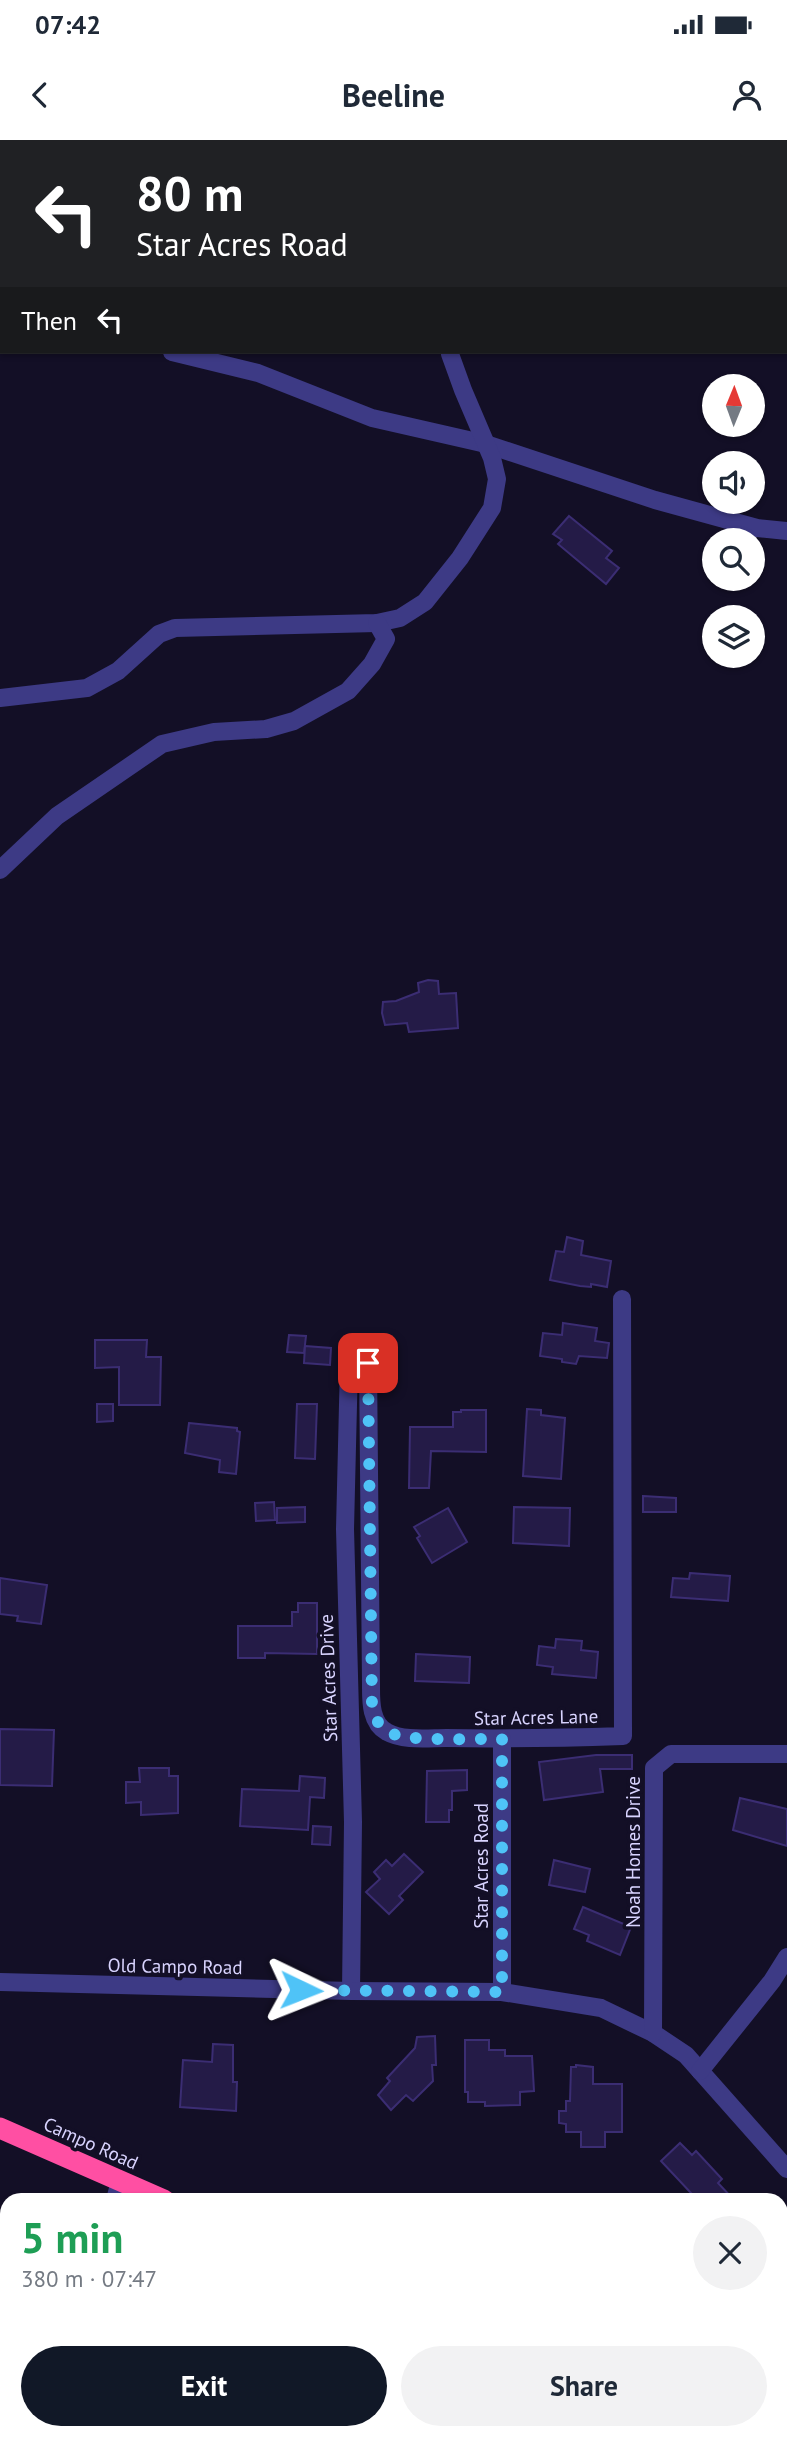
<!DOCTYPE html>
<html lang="en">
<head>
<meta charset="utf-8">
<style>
  :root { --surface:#fff; --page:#f2f2f3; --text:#1f2937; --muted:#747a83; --accent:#111827 }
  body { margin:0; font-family:"PT Sans",sans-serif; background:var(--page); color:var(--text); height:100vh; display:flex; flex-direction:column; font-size:26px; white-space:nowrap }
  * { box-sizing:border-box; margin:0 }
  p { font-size:23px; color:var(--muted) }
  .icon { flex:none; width:38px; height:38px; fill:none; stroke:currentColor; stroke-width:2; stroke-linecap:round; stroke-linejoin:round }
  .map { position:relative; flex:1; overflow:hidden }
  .sheet { position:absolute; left:0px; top:2053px; width:788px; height:247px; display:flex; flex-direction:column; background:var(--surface); border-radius:21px 21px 0 0; box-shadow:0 2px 5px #0004 }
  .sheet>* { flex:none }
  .banner { position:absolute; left:0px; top:0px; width:788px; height:214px; box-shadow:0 2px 5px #0004; background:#202124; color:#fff; overflow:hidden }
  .needle { width:46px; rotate:1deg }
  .tools { position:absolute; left:702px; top:234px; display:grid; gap:14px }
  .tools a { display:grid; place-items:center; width:63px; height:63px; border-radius:50%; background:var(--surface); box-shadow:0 2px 5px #0004; font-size:35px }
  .pin { position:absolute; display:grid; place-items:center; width:60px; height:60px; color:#fff; margin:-30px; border-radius:14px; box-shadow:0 4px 10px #0006 }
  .me { position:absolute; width:77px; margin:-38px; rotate:92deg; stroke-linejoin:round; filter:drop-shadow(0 0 5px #0008) }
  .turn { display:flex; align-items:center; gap:24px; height:147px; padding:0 21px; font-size:32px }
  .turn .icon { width:91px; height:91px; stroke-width:2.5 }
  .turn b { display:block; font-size:49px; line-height:60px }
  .then { display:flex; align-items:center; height:66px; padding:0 21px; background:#0003; gap:14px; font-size:26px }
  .round { display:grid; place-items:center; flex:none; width:74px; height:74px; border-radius:37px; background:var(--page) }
  .summary { display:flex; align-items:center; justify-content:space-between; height:119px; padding:0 21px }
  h1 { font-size:42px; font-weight:600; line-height:52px; color:#1e9e55 }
  .action { display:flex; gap:14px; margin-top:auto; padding:14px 21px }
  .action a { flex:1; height:80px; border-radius:42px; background:var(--accent); color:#fff; font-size:28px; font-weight:600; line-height:80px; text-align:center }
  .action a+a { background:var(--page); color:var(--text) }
  .status { display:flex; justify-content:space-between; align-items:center; height:49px; padding:0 35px; background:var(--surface); direction:ltr }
  .status svg { height:19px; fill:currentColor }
  header { display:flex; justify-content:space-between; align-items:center; height:91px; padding:0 21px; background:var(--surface); font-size:32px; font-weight:600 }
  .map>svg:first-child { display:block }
  .building { fill:#241b47; stroke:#3b2d73; stroke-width:2 }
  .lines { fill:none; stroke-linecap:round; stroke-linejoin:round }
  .minor { stroke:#3d3a85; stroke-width:18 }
  .highway { stroke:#ff4fa3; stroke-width:21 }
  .route { stroke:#4fc3f7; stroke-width:12; stroke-dasharray:0 21.6 }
  .labels { text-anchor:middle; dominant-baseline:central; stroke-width:7; stroke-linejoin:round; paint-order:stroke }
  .street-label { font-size:19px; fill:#d9d4ff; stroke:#130f26 }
</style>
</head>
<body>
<div class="status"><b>07:42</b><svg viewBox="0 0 49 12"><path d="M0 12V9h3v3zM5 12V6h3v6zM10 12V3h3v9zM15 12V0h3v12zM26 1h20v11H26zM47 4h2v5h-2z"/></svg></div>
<header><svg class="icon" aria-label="back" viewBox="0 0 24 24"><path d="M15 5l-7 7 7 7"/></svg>Beeline<svg class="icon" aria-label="person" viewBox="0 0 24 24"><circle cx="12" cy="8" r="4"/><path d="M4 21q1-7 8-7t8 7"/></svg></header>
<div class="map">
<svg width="787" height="2299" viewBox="0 0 787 2299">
  <rect width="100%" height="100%" fill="#130f26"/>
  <g class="building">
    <polygon points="569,376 612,411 606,418 619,428 606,444 558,404 562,400 553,394"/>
    <polygon points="428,840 438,841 439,854 456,853 458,888 409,892 407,883 385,885 382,873 383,862 396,861 419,852 418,843"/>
    <polygon points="567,1097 583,1101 581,1115 611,1121 607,1147 591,1144 591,1147 580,1146 550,1140 556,1111 564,1112"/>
    <polygon points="563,1183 597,1188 595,1201 609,1203 607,1218 579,1216 576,1224 562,1222 562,1219 540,1216 543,1193 562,1195"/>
    <polygon points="289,1195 306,1196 304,1213 287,1212"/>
    <polygon points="95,1200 147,1200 146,1217 161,1217 160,1265 119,1265 119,1227 95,1228"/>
    <polygon points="305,1206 331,1208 330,1225 304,1223"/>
    <polygon points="97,1264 113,1264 113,1281 97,1282"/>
    <polygon points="297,1264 317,1264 315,1319 295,1318"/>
    <polygon points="527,1269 541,1270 541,1275 565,1278 561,1339 523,1336"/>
    <polygon points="461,1270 486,1270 486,1312 431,1311 429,1348 409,1348 410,1287 453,1287 453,1272 461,1272"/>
    <polygon points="189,1283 237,1288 237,1291 240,1292 236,1334 219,1332 220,1320 185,1313"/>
    <polygon points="643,1356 676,1358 676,1372 643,1372"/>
    <polygon points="274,1362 275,1380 256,1381 255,1363"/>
    <polygon points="305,1367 305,1382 277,1383 277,1368"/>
    <polygon points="514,1367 570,1368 569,1406 513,1403"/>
    <polygon points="448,1368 467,1402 432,1423 417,1398 420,1396 414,1387"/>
    <polygon points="690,1433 730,1436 728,1461 671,1457 673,1438 689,1439"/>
    <polygon points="0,1438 47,1445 41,1484 17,1481 18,1476 0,1474"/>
    <polygon points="298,1463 317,1463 317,1514 265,1513 265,1518 238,1518 238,1486 292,1486 292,1472 298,1472"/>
    <polygon points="556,1499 582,1501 581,1510 598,1512 596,1538 552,1534 553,1527 537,1525 539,1506 555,1508"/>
    <polygon points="416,1514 470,1517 469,1543 415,1541"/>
    <polygon points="0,1589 54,1590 52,1646 0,1645"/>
    <polygon points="596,1615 632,1615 632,1629 600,1629 603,1652 544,1660 539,1622"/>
    <polygon points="139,1628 169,1628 169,1636 178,1636 178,1673 141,1675 141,1662 126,1663 126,1642 140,1642"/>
    <polygon points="467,1630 467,1650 452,1651 452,1670 449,1670 449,1682 426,1682 427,1631"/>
    <polygon points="300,1636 325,1638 324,1658 310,1657 308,1690 240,1686 242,1649 299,1651"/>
    <polygon points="740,1658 787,1669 787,1706 733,1690"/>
    <polygon points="313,1686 331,1687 330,1705 312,1704"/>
    <polygon points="404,1714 423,1732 399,1756 403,1760 389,1774 366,1752 380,1739 374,1732 386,1720 392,1726"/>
    <polygon points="554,1720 590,1729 585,1752 549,1745"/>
    <polygon points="583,1767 631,1787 620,1815 587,1801 589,1795 574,1789"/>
    <polygon points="435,1896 436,1925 432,1925 433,1941 413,1961 406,1955 391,1970 378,1955 390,1941 387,1938 415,1908 417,1897"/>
    <polygon points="465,1900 489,1900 489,1910 505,1910 505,1916 532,1916 534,1951 520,1952 520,1965 485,1966 485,1962 468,1962 468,1952 465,1952"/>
    <polygon points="213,1904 233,1905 233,1942 237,1942 236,1971 180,1967 183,1920 212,1922"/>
    <polygon points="576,1925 593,1927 593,1944 622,1944 622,1992 605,1992 605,2007 581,2007 581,1992 566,1992 566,1984 559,1983 559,1971 566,1971 566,1961 570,1961 571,1927 576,1927"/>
    <polygon points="680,2003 692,2015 696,2011 722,2039 718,2043 734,2060 683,2060 691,2053 661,2021"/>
  </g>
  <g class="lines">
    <g class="minor">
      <polyline points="0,152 2,153"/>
      <polyline points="172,212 258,233 372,278 486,304 655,360 757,388 787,391"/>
      <polyline points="0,558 87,548 118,531 159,494 175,488 377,483 400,478 425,462 460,418 492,368 497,339 492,318 463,250 450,214 451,212"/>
      <polyline points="0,730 57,676 162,604 214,592 266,589 294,581 348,551 372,524 386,499 377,483"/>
      <polyline points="349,1223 345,1389 353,1682 351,1851"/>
      <path d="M368,1223L371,1544C371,1560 370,1583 387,1592C403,1601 428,1598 446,1598C505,1599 564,1598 623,1596L622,1159"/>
      <polyline points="502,1599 502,1852"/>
      <polyline points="0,1842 351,1851 502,1852 601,1868 653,1893 686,1915 787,2029"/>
      <polyline points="653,1893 654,1628 671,1614 787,1614"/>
      <polyline points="700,1931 772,1841 787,1817"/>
      <polyline points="115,2060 120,2041"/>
      <polyline points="0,2151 7,2145"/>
      <polyline points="598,2299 600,2292"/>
    </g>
    <g class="highway">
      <polyline points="0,1988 164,2060"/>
      <polyline points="698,2292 713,2299"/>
    </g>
  </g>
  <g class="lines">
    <path class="route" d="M301,1850L502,1852V1599C478,1598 404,1603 386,1591C378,1586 375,1576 372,1568L368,1223"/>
  </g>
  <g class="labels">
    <g class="street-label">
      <text transform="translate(328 1538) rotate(-92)">Star Acres Drive</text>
      <text transform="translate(536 1577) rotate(-1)">Star Acres Lane</text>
      <text transform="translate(633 1712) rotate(-90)">Noah Homes Drive</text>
      <text transform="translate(481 1726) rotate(-90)">Star Acres Road</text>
      <text transform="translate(175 1826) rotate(1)">Old Campo Road</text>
      <text transform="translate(91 2003) rotate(24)">Campo Road</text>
    </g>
  </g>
</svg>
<div class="tools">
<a><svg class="needle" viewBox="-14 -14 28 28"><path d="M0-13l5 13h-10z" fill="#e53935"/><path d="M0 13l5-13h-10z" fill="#747a83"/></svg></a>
<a><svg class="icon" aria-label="sound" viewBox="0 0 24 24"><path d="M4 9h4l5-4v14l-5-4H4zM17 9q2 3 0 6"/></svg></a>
<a><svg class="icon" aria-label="search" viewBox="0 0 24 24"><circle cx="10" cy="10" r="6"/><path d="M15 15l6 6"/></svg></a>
<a><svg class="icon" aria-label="layers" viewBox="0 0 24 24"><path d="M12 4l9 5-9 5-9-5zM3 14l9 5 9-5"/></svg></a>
</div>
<div class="pin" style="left:368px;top:1223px;background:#d93025"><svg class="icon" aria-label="arrive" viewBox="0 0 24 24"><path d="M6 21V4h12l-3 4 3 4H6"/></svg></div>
<svg class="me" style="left:301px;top:1850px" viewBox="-20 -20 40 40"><path d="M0-17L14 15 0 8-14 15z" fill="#4fc3f7" stroke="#fff" stroke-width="4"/></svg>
<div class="banner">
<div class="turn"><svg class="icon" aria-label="left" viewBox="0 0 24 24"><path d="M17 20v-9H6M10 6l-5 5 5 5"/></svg><div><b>80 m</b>Star Acres Road</div></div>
<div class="then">Then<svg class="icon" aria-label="left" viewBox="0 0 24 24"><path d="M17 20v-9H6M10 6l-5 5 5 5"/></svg></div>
</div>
<section class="sheet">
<div class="summary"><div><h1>5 min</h1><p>380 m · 07:47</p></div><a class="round"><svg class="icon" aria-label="close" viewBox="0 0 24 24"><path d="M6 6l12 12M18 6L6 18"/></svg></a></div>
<div class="action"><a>Exit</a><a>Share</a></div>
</section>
</div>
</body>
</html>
